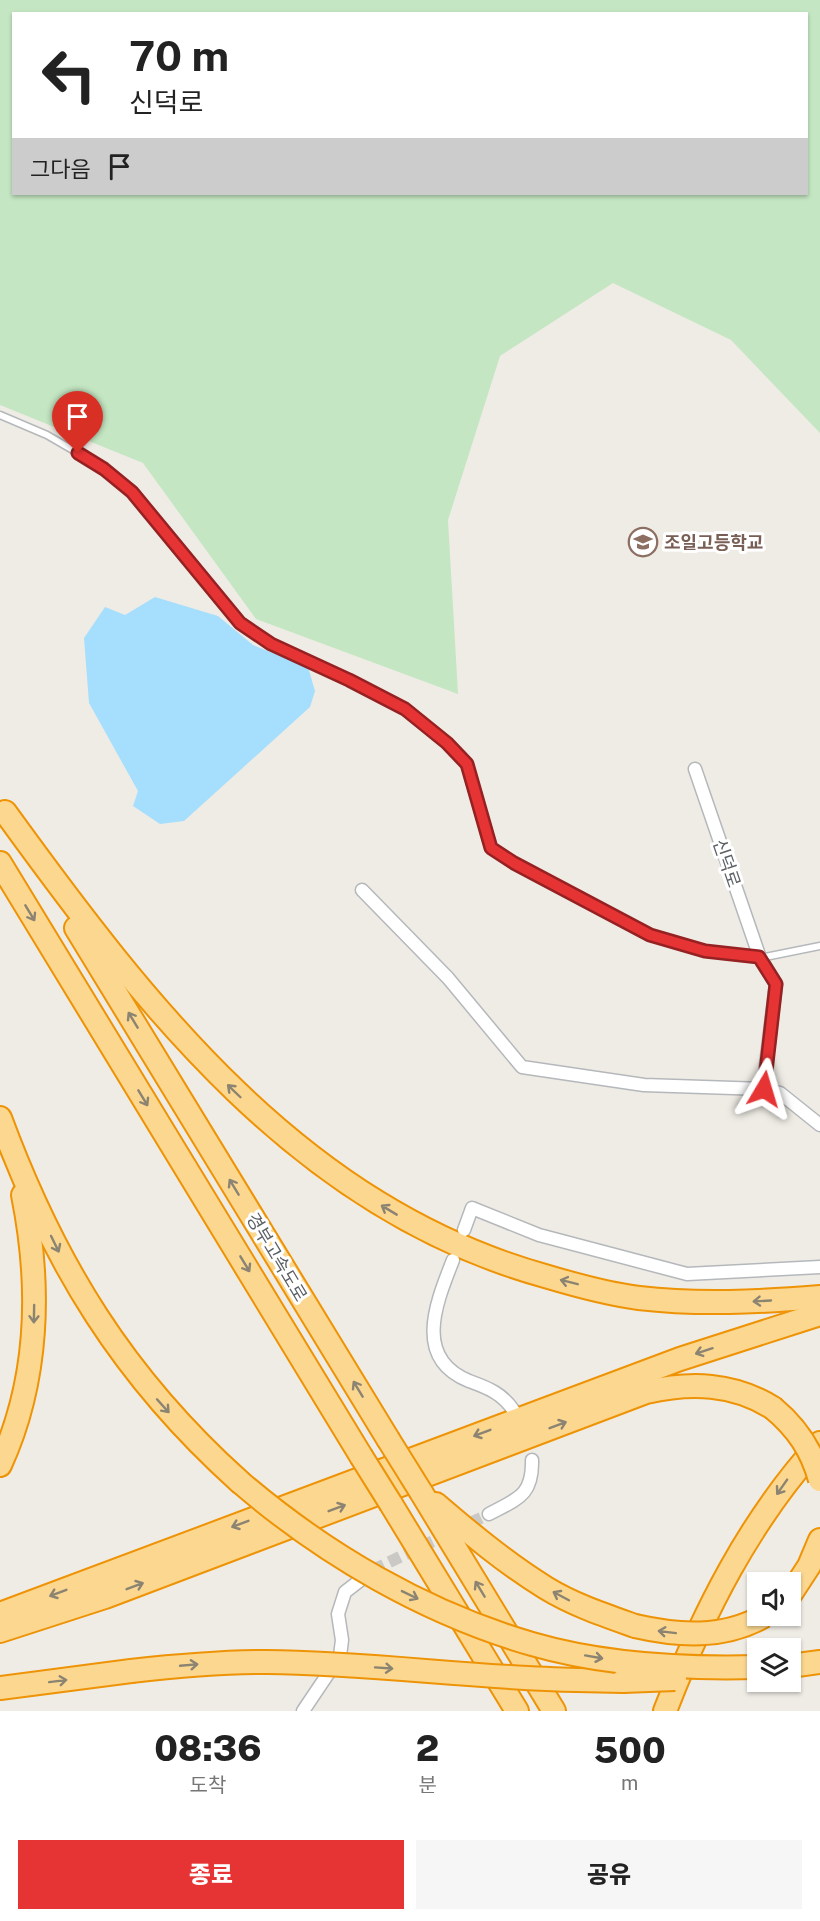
<!DOCTYPE html>
<html lang="ko">
<head>
<meta charset="utf-8">
<style>
  :root { --surface:#fff; --page:#f6f6f6; --text:#222; --muted:#767676; --accent:#e63334 }
  body { margin:0; font-family:"Public Sans","Noto Sans KR",sans-serif; background:var(--page); color:var(--text); height:100vh; display:flex; flex-direction:column; font-size:22px; white-space:nowrap }
  * { box-sizing:border-box; margin:0 }
  p { font-size:20px; color:var(--muted) }
  .icon { flex:none; width:33px; height:33px; fill:none; stroke:currentColor; stroke-width:2; stroke-linecap:round; stroke-linejoin:round }
  .map { position:relative; height:1711px; overflow:hidden }
  .details { display:flex; flex-direction:column; background:var(--surface); flex:1 }
  .details>* { flex:none }
  .banner { position:absolute; left:12px; top:12px; width:796px; height:183px; border-radius:0px; box-shadow:0 2px 4px #0004; background:#fff; color:var(--text); overflow:hidden }
  .buttons { position:absolute; left:747px; top:1572px; display:grid; gap:12px }
  .buttons a { display:grid; place-items:center; width:54px; height:54px; border-radius:0px; background:var(--surface); box-shadow:0 2px 4px #0004; font-size:30px }
  .pin { position:absolute; display:grid; place-items:center; width:51px; height:51px; color:#fff; margin:-62px -26px; border-radius:50% 50% 50% 0; rotate:-45deg; box-shadow:0 0 6px #0007 }
  .pin .icon { rotate:45deg }
  .me { position:absolute; width:66px; margin:-33px; rotate:7deg; stroke-linejoin:round; filter:drop-shadow(0 0 4px #0008) }
  .turn { display:flex; align-items:center; gap:21px; height:126px; padding:0 18px; font-size:27px }
  .turn .icon { width:78px; height:78px; stroke-width:2.5 }
  .turn b { display:block; font-size:42px; line-height:51px }
  .then { display:flex; align-items:center; height:57px; padding:0 18px; background:#0003; gap:12px; font-size:22px }
  .eta { display:flex; justify-content:space-evenly; align-items:center; height:102px; text-align:center }
  .eta b { font-size:36px; font-weight:800; line-height:42px }
  .button { display:flex; gap:12px; margin-top:auto; padding:12px 18px }
  .button a { flex:1; height:69px; border-radius:0px; background:var(--accent); color:#fff; font-size:24px; font-weight:800; line-height:69px; text-align:center }
  .button a+a { background:var(--page); color:var(--text) }
  .map>svg:first-child { display:block }
  .green { fill:#c4e6c2; fill-rule:evenodd }
  .water { fill:#a6defd }
  .lines { fill:none; stroke-linecap:round; stroke-linejoin:round }
  .minor-tunnel { stroke:#cac9c5; stroke-width:12; stroke-dasharray:12 6; stroke-linecap:butt }
  .service-casing { stroke:#b5b8bb; stroke-width:9 }
  .minor-casing { stroke:#b5b8bb; stroke-width:15 }
  .motorway-casing { stroke:#ee9305; stroke-width:26 }
  .service { stroke:#fff; stroke-width:6 }
  .minor { stroke:#fff; stroke-width:12 }
  .motorway { stroke:#fbd790; stroke-width:22 }
  .motorway-bridge-casing { stroke:#ee9305; stroke-width:26; stroke-linecap:butt }
  .motorway-bridge { stroke:#fbd790; stroke-width:22 }
  .oneway { stroke:#8c8472 }
  .route-casing { stroke:#962122; stroke-width:15 }
  .route { stroke:#e63334; stroke-width:10 }
  .labels { text-anchor:middle; dominant-baseline:central; stroke-width:6; stroke-linejoin:round; paint-order:stroke }
  .education-label { font-size:18px; font-weight:bold; fill:#785e54; stroke:#fff; text-anchor:start }
  .street-label { font-size:18px; fill:#5c6165; stroke:#fff }
</style>
</head>
<body>
<div class="map">
<svg width="820" height="1711" viewBox="0 0 820 1711">
  <rect width="100%" height="100%" fill="#efece5"/>
  <path class="green" d="M0,0H820V433L731,340L613,283L500,356L448,520L458,694L256,619L143,463L0,405ZM14,14H807V194H14Z"/>
  <polygon class="water" points="155,597 218,616 253,645 308,667 315,691 310,707 184,821 160,824 133,806 138,791 89,703 84,638 105,607 125,615"/>
  <g class="lines">
    <polyline class="minor-tunnel" points="373,1570 489,1514"/>
    <g class="service-casing">
      <polyline id="service" points="0,415 47,435 78,453 103,469 132,492 240,623 271,644 349,680 405,709 447,743 467,764 491,848 514,863 650,935 705,951 760,958 820,946"/>
    </g>
    <g class="minor-casing">
      <g id="minor">
        <polyline points="695,769 760,958 776,984 763,1089"/>
        <polyline points="362,890 448,978 522,1067 644,1085 763,1089 780,1093 820,1125"/>
        <polyline points="464,1230 472,1208 539,1235 687,1274 820,1267"/>
        <path d="M453,1260C437,1301 412,1358 469,1381C488,1388 502,1393 514,1411"/>
        <path d="M489,1514C517,1499 533,1496 532,1460"/>
        <polyline points="303,1711 340,1656 342,1640 338,1614 345,1592 372,1571"/>
      </g>
    </g>
    <g class="motorway-casing">
      <g id="motorway">
        <path d="M5,812C147,1008 301,1208 545,1276C575,1285 607,1294 639,1298C699,1305 759,1302 820,1297"/>
        <polyline points="0,863 361,1456"/>
        <polyline points="76,928 388,1439"/>
        <path d="M0,1118C54,1264 123,1377 240,1482"/>
        <path d="M0,1465C39,1380 41,1285 23,1195"/>
        <polyline points="421,1492 554,1711"/>
        <polyline points="391,1504 517,1711"/>
        <path d="M436,1504C471,1534 507,1564 546,1588C574,1605 604,1615 635,1626"/>
        <polyline points="790,1595 809,1566 820,1540"/>
        <polyline points="0,1614 680,1359 820,1314"/>
        <path d="M0,1631L105,1597L646,1392C691,1382 733,1383 773,1408"/>
        <polyline points="790,1666 820,1662"/>
        <polyline points="577,1680 623,1681"/>
        <polyline points="0,1688 131,1671"/>
        <path d="M665,1711C703,1613 749,1521 820,1443"/>
      </g>
    </g>
    <use href="#service" class="service"/>
    <use href="#minor" class="minor"/>
    <use href="#motorway" class="motorway"/>
    <g class="motorway-bridge-casing">
      <g id="motorway-bridge">
        <path d="M773,1408C797,1428 812,1450 820,1480"/>
        <polyline points="388,1439 421,1492"/>
        <polyline points="361,1456 391,1504"/>
        <path d="M240,1482C324,1554 425,1613 532,1644C604,1665 683,1669 758,1667"/>
        <path d="M635,1626C679,1636 723,1639 764,1616"/>
        <path d="M131,1671C176,1666 222,1662 267,1662C371,1663 474,1678 577,1680"/>
        <polyline points="623,1681 675,1679"/>
      </g>
    </g>
    <use href="#motorway-bridge" class="motorway-bridge"/>
  </g>
  <defs><path id="oneway-shaft" d="M-6 0H5M1.5-3L5.5 0L1.5 3" fill="none" stroke-width="1.6" stroke-linecap="round" stroke-linejoin="round" transform="scale(1.5)"/></defs>
  <g class="oneway">
    <use href="#oneway-shaft" transform="translate(30 913) rotate(59)"/>
    <use href="#oneway-shaft" transform="translate(133 1020) rotate(-121)"/>
    <use href="#oneway-shaft" transform="translate(234 1091) rotate(-136)"/>
    <use href="#oneway-shaft" transform="translate(143 1098) rotate(59)"/>
    <use href="#oneway-shaft" transform="translate(234 1187) rotate(-121)"/>
    <use href="#oneway-shaft" transform="translate(389 1210) rotate(-149)"/>
    <use href="#oneway-shaft" transform="translate(55 1244) rotate(64)"/>
    <use href="#oneway-shaft" transform="translate(245 1264) rotate(59)"/>
    <use href="#oneway-shaft" transform="translate(569 1282) rotate(-166)"/>
    <use href="#oneway-shaft" transform="translate(762 1301) rotate(177)"/>
    <use href="#oneway-shaft" transform="translate(34 1314) rotate(91)"/>
    <use href="#oneway-shaft" transform="translate(704 1351) rotate(162)"/>
    <use href="#oneway-shaft" transform="translate(358 1389) rotate(-121)"/>
    <use href="#oneway-shaft" transform="translate(163 1406) rotate(48)"/>
    <use href="#oneway-shaft" transform="translate(558 1425) rotate(-21)"/>
    <use href="#oneway-shaft" transform="translate(482 1433) rotate(159)"/>
    <use href="#oneway-shaft" transform="translate(782 1487) rotate(125)"/>
    <use href="#oneway-shaft" transform="translate(337 1508) rotate(-21)"/>
    <use href="#oneway-shaft" transform="translate(240 1524) rotate(159)"/>
    <use href="#oneway-shaft" transform="translate(135 1586) rotate(-21)"/>
    <use href="#oneway-shaft" transform="translate(480 1589) rotate(-121)"/>
    <use href="#oneway-shaft" transform="translate(58 1593) rotate(159)"/>
    <use href="#oneway-shaft" transform="translate(410 1595) rotate(26)"/>
    <use href="#oneway-shaft" transform="translate(561 1596) rotate(-152)"/>
    <use href="#oneway-shaft" transform="translate(667 1632) rotate(-173)"/>
    <use href="#oneway-shaft" transform="translate(594 1657) rotate(10)"/>
    <use href="#oneway-shaft" transform="translate(189 1665) rotate(-5)"/>
    <use href="#oneway-shaft" transform="translate(384 1668) rotate(4)"/>
    <use href="#oneway-shaft" transform="translate(58 1681) rotate(-7)"/>
  </g>
  <g class="lines">
    <g class="route-casing">
      <polyline id="route" points="78,453 104,469 132,492 240,623 271,644 349,680 405,709 447,743 467,764 491,848 514,863 650,935 705,951 759,957 776,984 764,1089"/>
    </g>
    <use href="#route" class="route"/>
  </g>
  <defs>
    <g id="school-ring" transform="scale(1.5)"><circle r="9.5" fill="#fff" stroke="#8d6e63" stroke-width="1.5"/><path d="M0-5L7-2L0 1L-7-2ZM-4 1L0 2.5L4 1V4Q0 6-4 4Z" fill="#8d6e63"/></g>
  </defs>
  <g fill-rule="evenodd">
    <use href="#school-ring" x="643" y="542"/>
  </g>
  <g class="labels">
    <g class="education-label">
      <text x="664" y="542">조일고등학교</text>
    </g>
    <g class="street-label">
      <text transform="translate(727 863) rotate(71)">신덕로</text>
      <text transform="translate(277 1257) rotate(59)">경부고속도로</text>
    </g>
  </g>
</svg>
<div class="buttons">
<a><svg class="icon" aria-label="sound" viewBox="0 0 24 24"><path d="M4 9h4l5-4v14l-5-4H4zM17 9q2 3 0 6"/></svg></a>
<a><svg class="icon" aria-label="layers" viewBox="0 0 24 24"><path d="M12 4l9 5-9 5-9-5zM3 14l9 5 9-5"/></svg></a>
</div>
<div class="pin" style="left:78px;top:453px;background:#d93025"><svg class="icon" aria-label="arrive" viewBox="0 0 24 24"><path d="M6 21V4h12l-3 4 3 4H6"/></svg></div>
<svg class="me" style="left:764px;top:1089px" viewBox="-20 -20 40 40"><path d="M0-17L14 15 0 8-14 15z" fill="#e63334" stroke="#fff" stroke-width="4"/></svg>
<div class="banner">
<div class="turn"><svg class="icon" aria-label="left" viewBox="0 0 24 24"><path d="M17 20v-9H6M10 6l-5 5 5 5"/></svg><div><b>70 m</b>신덕로</div></div>
<div class="then">그다음<svg class="icon" aria-label="arrive" viewBox="0 0 24 24"><path d="M6 21V4h12l-3 4 3 4H6"/></svg></div>
</div>
</div>
<section class="details">
<div class="eta">
<div><b>08:36</b><p>도착</p></div>
<div><b>2</b><p>분</p></div>
<div><b>500</b><p>m</p></div>
</div>
<div class="button"><a>종료</a><a>공유</a></div>
</section>
</body>
</html>
